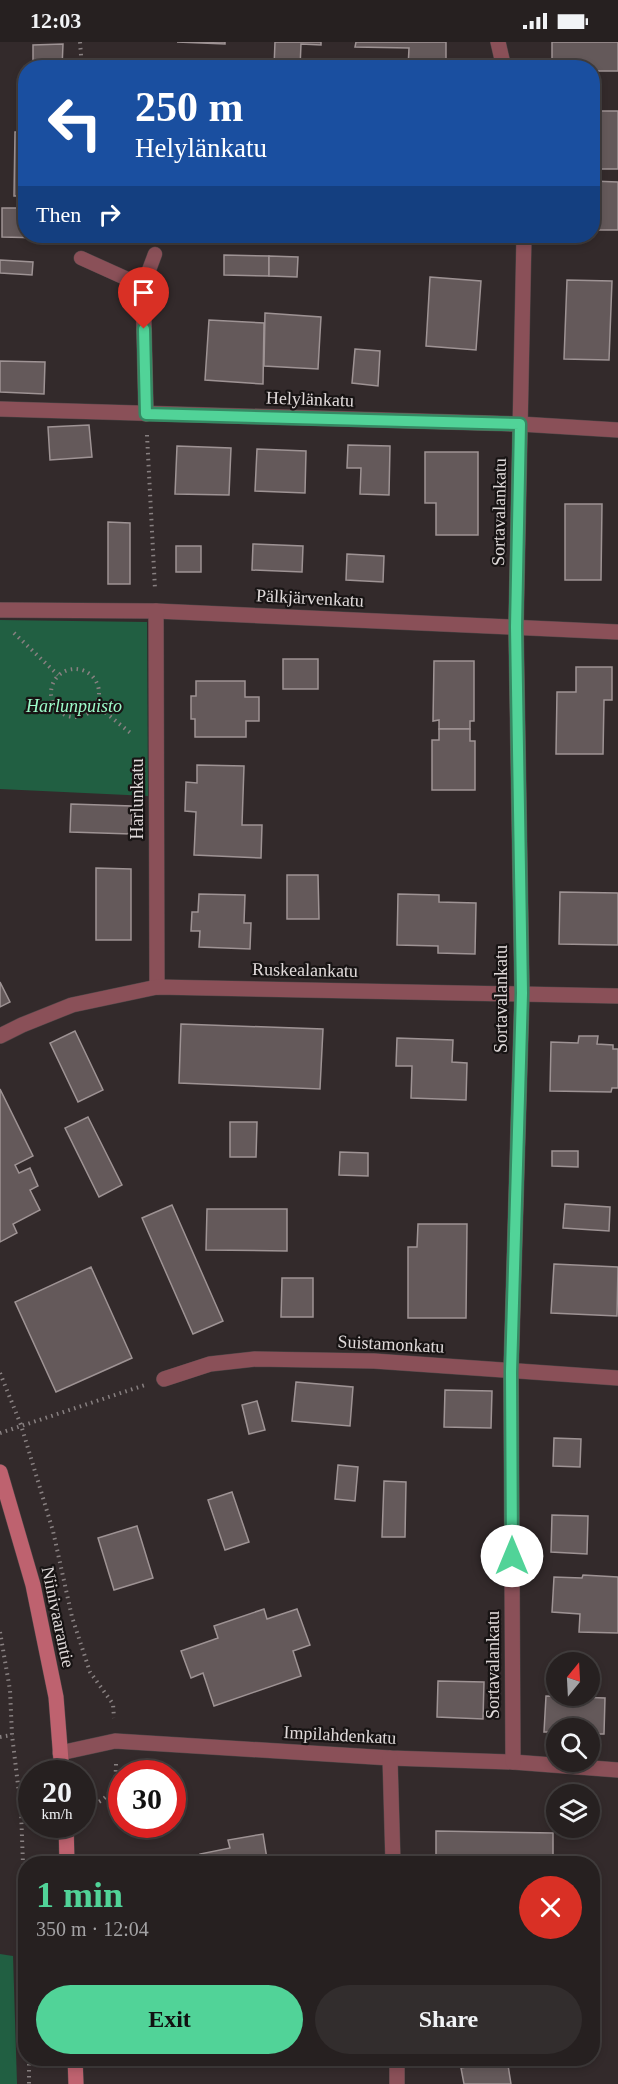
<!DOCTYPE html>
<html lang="en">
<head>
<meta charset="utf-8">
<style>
  :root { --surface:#262020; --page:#322d2d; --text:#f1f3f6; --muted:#a4a3a5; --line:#423e3e; --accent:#51d398 }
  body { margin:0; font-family:"Times New Roman",serif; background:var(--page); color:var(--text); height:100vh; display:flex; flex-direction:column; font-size:22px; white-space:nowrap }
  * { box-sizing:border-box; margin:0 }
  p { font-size:20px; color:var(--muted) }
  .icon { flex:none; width:33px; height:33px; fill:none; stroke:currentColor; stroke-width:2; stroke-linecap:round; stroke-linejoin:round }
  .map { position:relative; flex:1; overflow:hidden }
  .sheet { position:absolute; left:18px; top:1814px; width:582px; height:210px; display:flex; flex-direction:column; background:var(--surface); border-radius:24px; box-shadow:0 3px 9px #0003,0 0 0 2px var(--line) }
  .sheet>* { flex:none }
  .banner { position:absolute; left:18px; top:18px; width:582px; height:183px; border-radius:24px; box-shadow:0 3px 9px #0003,0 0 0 2px var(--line); background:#1a4fa0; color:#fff; overflow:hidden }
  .needle { width:39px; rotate:18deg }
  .buttons { position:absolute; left:546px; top:1610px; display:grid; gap:12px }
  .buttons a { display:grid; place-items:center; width:54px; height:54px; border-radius:50%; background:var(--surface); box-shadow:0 3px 9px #0003,0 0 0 2px var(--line); font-size:30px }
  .speed { position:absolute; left:18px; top:1718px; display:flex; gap:12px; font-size:30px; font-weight:700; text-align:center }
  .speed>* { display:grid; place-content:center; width:78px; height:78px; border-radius:50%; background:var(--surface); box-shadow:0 3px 9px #0003,0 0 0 2px var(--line); line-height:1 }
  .speed small { font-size:15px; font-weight:400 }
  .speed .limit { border:9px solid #d22; background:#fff; color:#111 }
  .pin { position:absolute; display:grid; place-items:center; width:51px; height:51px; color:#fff; margin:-62px -26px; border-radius:50% 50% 50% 0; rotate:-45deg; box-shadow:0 0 6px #0007 }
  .pin .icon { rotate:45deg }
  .me { position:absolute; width:66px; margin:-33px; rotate:0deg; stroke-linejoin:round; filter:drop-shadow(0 0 4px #0008) }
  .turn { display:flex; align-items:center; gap:21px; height:126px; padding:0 18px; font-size:27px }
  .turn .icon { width:78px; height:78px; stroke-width:2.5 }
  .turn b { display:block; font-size:42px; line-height:51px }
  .then { display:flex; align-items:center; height:57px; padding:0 18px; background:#0003; gap:12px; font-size:22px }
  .round { display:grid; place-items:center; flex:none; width:63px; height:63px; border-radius:32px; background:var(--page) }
  .summary { display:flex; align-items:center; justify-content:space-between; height:102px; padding:0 18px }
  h1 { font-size:36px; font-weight:700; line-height:45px; color:var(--accent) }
  .primary-button { display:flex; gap:12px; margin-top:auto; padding:12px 18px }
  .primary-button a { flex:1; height:69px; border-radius:36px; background:var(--accent); color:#111; font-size:24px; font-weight:700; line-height:69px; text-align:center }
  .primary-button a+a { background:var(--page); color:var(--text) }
  .status { display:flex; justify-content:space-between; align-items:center; height:42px; padding:0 30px; background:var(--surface); direction:ltr }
  .status svg { height:16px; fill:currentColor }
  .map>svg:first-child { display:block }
  .green { fill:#215f42 }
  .building { fill:#64595a; stroke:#9e9394; stroke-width:1.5 }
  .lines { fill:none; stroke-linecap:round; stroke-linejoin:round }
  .lane-casing { stroke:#4f4647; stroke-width:15 }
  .street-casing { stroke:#4f4647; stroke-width:16 }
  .secondary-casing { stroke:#4f4647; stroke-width:16 }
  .path { stroke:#888081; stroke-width:4; stroke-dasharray:1.5 4.5; stroke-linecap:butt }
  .lane { stroke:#8a5058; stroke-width:14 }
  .street { stroke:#8a5058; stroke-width:15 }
  .secondary { stroke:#be626f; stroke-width:15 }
  .route-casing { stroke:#358963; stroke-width:15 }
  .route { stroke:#51d398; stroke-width:10 }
  .labels { text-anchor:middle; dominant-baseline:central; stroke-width:4.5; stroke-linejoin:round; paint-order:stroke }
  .street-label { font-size:18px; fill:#e1dbdb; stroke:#181414 }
  .park-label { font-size:18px; font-style:italic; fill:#9cfbc9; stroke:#181414 }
</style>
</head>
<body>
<div class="status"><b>12:03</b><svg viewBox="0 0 49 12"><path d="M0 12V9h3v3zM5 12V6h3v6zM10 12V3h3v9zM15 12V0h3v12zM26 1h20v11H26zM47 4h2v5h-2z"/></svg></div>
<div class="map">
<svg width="618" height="2042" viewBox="0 0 618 2042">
  <rect width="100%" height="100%" fill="#332a2b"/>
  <g class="green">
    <polygon points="0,578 147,580 148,754 0,747"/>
    <polygon points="0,1912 13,1914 17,2042 0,2042"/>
  </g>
  <g class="building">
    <polygon points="177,0 225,0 225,2"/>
    <polygon points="275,0 321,0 321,3 301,2 300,26 274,25"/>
    <polygon points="356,0 446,0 446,26 408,26 409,6 355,5"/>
    <polygon points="552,0 618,0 618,29 592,29 592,26 552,26"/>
    <polygon points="63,2 62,26 33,26 33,3"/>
    <rect x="592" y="69" width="26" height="58"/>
    <polygon points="15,90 26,90 26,154 14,154"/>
    <polygon points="592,139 618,140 618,188 592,188"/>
    <polygon points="2,166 26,166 26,194 43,194 43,196 2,195"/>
    <polygon points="224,213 269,214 269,234 224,233"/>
    <polygon points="269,214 298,215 297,235 269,234"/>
    <polygon points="0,218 33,220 32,233 0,231"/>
    <polygon points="430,235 481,239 476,308 426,304"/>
    <polygon points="567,238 612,239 609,318 564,317"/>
    <polygon points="265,271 321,275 318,327 264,324"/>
    <polygon points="209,278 264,281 263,342 205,338"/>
    <polygon points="355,307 380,309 378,344 352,341"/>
    <polygon points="0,319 45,320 44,352 0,350"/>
    <polygon points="89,383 92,415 50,418 48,385"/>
    <polygon points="348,403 390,404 389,453 360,452 361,426 347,426"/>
    <polygon points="177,404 231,406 229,453 175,452"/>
    <polygon points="257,407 306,409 305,451 255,449"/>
    <polygon points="425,410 478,410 478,493 436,493 436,461 425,461"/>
    <polygon points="565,462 602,462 601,538 565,538"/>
    <polygon points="108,480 130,481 130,542 108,542"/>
    <polygon points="253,502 303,504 302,530 252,528"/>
    <rect x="176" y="504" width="25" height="26"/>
    <polygon points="347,512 384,514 383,540 346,538"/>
    <rect x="283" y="617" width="35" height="30"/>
    <polygon points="434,619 474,619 474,679 470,679 470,687 439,687 439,678 433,679"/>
    <polygon points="576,625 612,625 612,658 604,658 603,712 556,712 557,650 576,650"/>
    <polygon points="196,639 245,639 245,655 259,655 259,679 246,679 246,695 195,695 195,677 191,677 191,654 196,654"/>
    <polygon points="439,687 470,687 470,699 475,699 475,748 432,748 432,698 439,698"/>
    <polygon points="197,723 244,724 242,783 262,783 261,816 194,813 196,770 185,769 186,740 197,741"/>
    <polygon points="71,762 132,764 131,792 70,790"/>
    <polygon points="96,826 131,827 131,898 96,898"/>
    <polygon points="287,833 318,833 319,877 287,877"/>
    <polygon points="560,850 618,851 618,903 559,902"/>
    <polygon points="199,852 245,853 244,881 251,881 250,907 199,905 200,889 191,889 192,870 198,870"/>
    <polygon points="398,852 439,853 439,860 476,861 475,912 438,911 438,904 397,903"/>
    <polygon points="0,940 10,960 0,965"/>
    <polygon points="181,982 323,987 320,1047 179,1041"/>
    <polygon points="75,989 103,1048 78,1060 50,1001"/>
    <polygon points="579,994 598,994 597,1002 613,1003 613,1007 618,1007 618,1046 612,1046 611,1050 550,1049 551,1000 578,1001"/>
    <polygon points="397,996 453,998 452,1020 467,1021 466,1058 411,1056 412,1024 396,1024"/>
    <polygon points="0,1047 33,1114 15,1123 19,1131 30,1126 38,1144 30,1148 40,1168 13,1182 17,1191 0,1200"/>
    <polygon points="88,1075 122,1143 99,1155 65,1086"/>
    <polygon points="230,1080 257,1080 256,1115 230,1115"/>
    <polygon points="552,1109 578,1109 578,1125 552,1124"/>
    <polygon points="340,1110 368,1111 368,1134 339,1133"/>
    <polygon points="565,1162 610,1165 609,1189 563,1186"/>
    <polygon points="172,1163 223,1279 193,1292 142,1176"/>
    <polygon points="207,1167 287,1167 287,1209 206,1208"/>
    <polygon points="418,1182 467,1182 466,1276 408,1276 408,1205 417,1205"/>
    <polygon points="554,1222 618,1225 617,1274 551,1271"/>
    <polygon points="91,1225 132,1316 56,1350 15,1260"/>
    <polygon points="282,1236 313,1236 313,1275 281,1275"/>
    <polygon points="296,1340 353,1345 350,1384 292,1379"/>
    <polygon points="445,1348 492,1349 491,1386 444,1385"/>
    <polygon points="257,1359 265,1388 249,1392 242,1363"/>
    <polygon points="554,1396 581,1397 580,1425 553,1424"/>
    <polygon points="338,1423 358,1425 355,1459 335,1457"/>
    <polygon points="384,1439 406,1440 405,1495 382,1495"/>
    <polygon points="232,1450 249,1500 225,1508 208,1458"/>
    <polygon points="552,1473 588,1474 587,1512 551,1510"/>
    <polygon points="137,1484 153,1536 114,1548 98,1496"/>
    <polygon points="583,1533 618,1535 618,1591 579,1590 580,1572 552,1570 554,1535 582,1536"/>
    <polygon points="264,1567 267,1577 297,1567 310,1603 293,1609 301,1634 214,1664 203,1631 191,1636 181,1609 218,1596 214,1584"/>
    <polygon points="438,1639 484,1640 483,1677 437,1675"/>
    <polygon points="546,1654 605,1656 604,1692 590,1692 590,1686 556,1686 556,1690 544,1690"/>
    <polygon points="436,1789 553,1791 553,1821 436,1821"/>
    <polygon points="263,1792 267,1817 246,1821 202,1821 200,1812 230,1806 228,1798"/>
    <polygon points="507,2017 511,2042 464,2042 461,2026"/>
  </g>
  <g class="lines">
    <g class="lane-casing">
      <polyline id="lane" points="81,216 143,244 155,212"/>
    </g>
    <g class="street-casing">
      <g id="street">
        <polyline points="498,0 504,26"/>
        <polyline points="143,244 146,372"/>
        <polyline points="0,367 520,382 618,388"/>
        <polyline points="0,568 156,569 618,590"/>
        <polyline points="156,569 157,945"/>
        <polyline points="0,994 22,983 72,963 157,945 618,954"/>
        <polyline points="164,1337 210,1322 255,1317 374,1319 618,1336"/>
        <polyline points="60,1711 115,1699 390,1716 513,1720 618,1728"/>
        <polyline points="390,1716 393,1821"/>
        <polyline points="513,1720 511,1330 522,951 516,585 524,194"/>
        <polyline points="397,2016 397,2042"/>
      </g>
    </g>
    <g class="secondary-casing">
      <g id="secondary">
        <polyline points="0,1430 33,1543 56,1655 62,1731"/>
        <polyline points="66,1782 67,1821"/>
        <polyline points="75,2016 76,2042"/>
      </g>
    </g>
    <g class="path">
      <polyline points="80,0 82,26"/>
      <polyline points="147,393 155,547"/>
      <polyline points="14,591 58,633"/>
      <circle cx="75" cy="651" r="24"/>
      <polyline points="96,663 133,693"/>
      <polyline points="0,1331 21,1383 53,1489 72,1575 90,1630 113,1662 114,1676"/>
      <polyline points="0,1391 145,1343"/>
      <polyline points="0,1590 10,1648 12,1693 21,1768 26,1904"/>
      <polyline points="0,1695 12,1693"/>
      <path d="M82,1765C108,1761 116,1747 116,1722"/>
      <polyline points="21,1768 32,1768"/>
      <polyline points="29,2016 29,2042"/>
    </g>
    <use href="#lane" class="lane"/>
    <use href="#street" class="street"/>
    <use href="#secondary" class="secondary"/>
  </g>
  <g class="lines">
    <g class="route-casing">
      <polyline id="route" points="144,287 146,372 520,382 516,585 522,951 511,1330 512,1514"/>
    </g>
    <use href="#route" class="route"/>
  </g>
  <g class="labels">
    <g class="street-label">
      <text transform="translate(310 357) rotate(2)">Helylänkatu</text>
      <text transform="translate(499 470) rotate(-89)">Sortavalankatu</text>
      <text transform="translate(310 556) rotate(3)">Pälkjärvenkatu</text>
      <text transform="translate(137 757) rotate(-90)">Harlunkatu</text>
      <text transform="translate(305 928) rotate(1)">Ruskealankatu</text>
      <text transform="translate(501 957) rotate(-90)">Sortavalankatu</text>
      <text transform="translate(391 1302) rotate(3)">Suistamonkatu</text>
      <text transform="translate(58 1575) rotate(78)">Niinivaarantie</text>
      <text transform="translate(493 1623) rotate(-90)">Sortavalankatu</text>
      <text transform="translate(340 1693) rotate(3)">Impilahdenkatu</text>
    </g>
    <g class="park-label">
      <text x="74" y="664">Harlunpuisto</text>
    </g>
  </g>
</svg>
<div class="buttons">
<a><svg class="needle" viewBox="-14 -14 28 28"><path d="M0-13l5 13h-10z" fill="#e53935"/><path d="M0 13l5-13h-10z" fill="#a4a3a5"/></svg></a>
<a><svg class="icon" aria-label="search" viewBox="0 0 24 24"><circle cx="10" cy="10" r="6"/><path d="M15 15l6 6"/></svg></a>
<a><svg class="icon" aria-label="layers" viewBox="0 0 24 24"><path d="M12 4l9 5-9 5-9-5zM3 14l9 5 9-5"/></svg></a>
</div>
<div class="speed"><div>20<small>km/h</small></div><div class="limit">30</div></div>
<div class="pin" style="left:144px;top:287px;background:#d93025"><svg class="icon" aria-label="arrive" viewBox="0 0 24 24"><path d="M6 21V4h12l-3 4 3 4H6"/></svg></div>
<svg class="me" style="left:512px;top:1514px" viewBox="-20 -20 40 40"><circle r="19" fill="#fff"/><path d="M0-13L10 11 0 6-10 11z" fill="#51d398"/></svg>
<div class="banner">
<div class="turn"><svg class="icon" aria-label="left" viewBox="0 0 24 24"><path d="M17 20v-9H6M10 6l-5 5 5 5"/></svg><div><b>250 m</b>Helylänkatu</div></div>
<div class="then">Then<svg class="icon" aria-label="right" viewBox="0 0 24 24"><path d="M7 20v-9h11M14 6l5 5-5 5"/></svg></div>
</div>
<section class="sheet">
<div class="summary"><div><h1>1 min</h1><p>350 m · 12:04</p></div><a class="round" style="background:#d93025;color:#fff"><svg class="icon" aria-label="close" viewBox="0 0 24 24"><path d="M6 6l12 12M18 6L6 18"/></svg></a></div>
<div class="primary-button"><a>Exit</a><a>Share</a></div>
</section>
</div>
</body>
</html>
